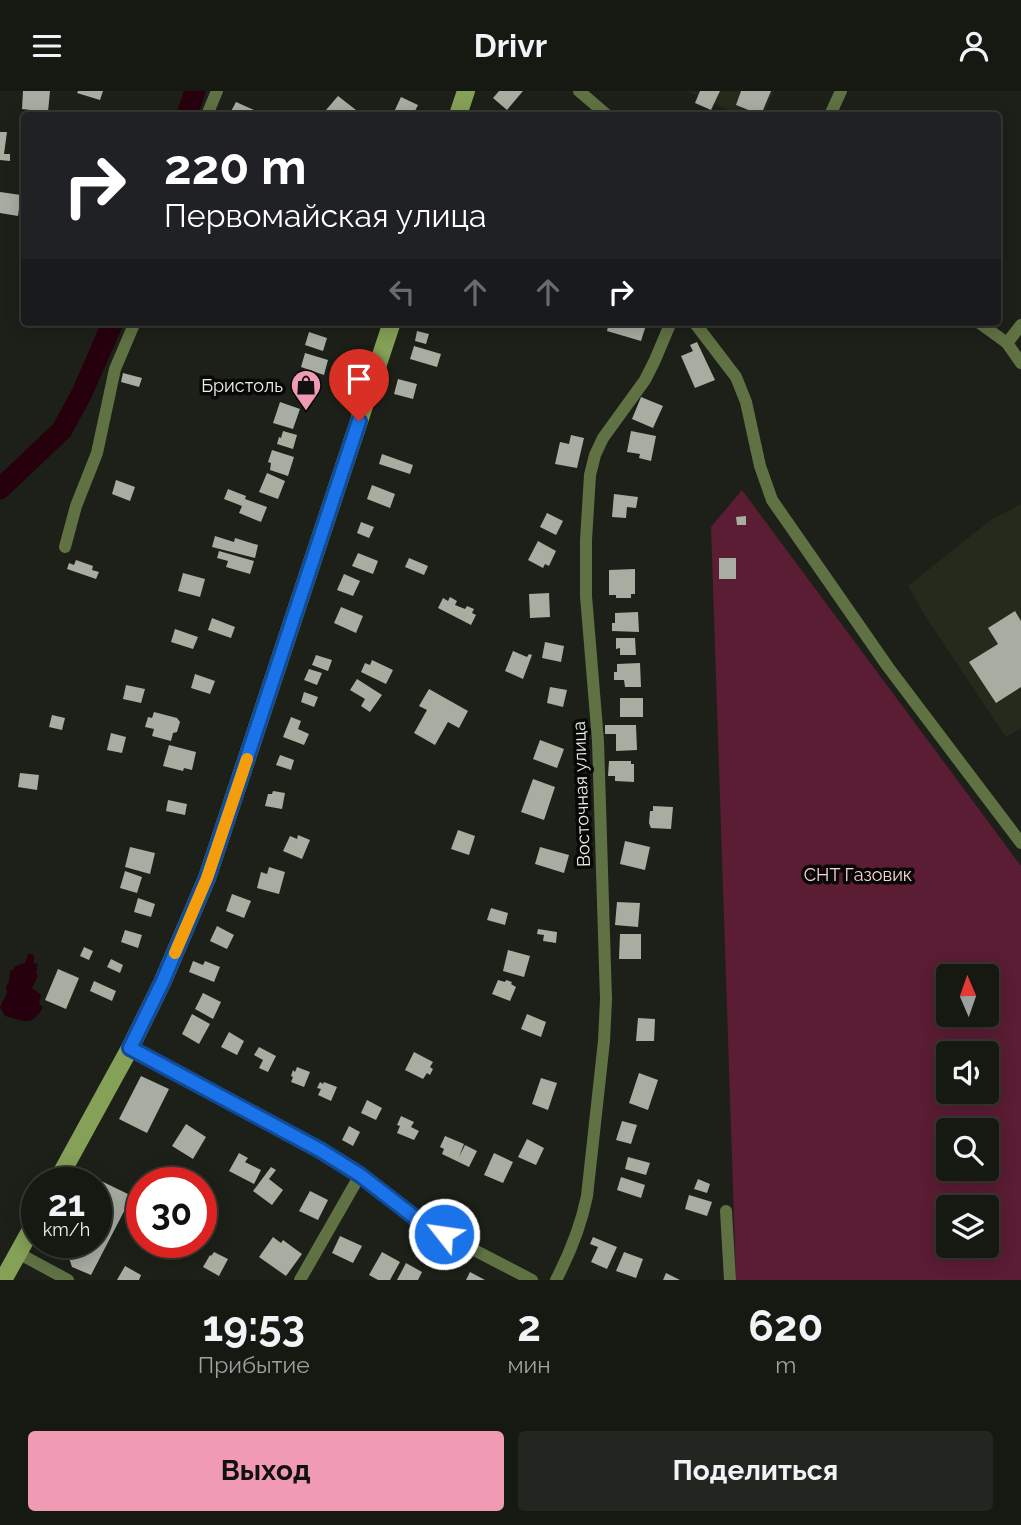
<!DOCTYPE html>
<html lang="ru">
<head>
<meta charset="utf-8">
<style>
  :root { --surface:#161812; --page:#232520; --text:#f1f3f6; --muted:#9ea09f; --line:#353732; --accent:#f19ab3 }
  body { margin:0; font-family:Raleway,sans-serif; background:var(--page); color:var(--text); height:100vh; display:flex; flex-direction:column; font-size:26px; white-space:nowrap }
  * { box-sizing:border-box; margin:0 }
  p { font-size:23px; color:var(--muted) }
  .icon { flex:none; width:38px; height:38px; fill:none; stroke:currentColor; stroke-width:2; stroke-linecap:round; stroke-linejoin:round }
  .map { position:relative; height:1189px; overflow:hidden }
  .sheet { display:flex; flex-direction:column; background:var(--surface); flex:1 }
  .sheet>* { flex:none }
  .guide { position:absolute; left:21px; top:21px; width:980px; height:214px; border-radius:7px; box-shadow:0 4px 18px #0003,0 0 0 2px var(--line); background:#202124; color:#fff; overflow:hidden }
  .needle { width:46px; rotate:358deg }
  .buttons { position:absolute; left:936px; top:873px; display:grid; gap:14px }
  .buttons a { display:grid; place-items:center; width:63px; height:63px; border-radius:7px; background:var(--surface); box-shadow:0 4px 18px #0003,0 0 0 2px var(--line); font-size:35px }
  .speed { position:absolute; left:21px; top:1076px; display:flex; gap:14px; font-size:35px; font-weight:700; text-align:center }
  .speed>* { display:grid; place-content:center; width:91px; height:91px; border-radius:50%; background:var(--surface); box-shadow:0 4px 18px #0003,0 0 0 2px var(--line); line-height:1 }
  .speed small { font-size:18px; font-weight:400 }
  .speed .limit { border:10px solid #d22; background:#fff; color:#111 }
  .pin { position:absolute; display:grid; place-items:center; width:60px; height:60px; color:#fff; margin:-72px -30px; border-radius:50% 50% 50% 0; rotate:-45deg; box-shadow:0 0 7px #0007 }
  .pin .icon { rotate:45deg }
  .me { position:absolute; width:77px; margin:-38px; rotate:300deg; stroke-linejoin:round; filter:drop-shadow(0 0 5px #0008) }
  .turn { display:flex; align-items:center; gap:24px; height:147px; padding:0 28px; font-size:32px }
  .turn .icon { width:91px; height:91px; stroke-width:2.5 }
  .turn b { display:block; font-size:49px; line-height:60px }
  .lanes { display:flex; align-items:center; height:66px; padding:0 28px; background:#0003; justify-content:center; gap:35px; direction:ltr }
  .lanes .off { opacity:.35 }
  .eta { display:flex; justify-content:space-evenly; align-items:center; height:119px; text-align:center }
  .eta b { font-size:42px; font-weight:700; line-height:49px }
  .action { display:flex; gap:14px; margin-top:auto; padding:14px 28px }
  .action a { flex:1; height:80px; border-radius:7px; background:var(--accent); color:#111; font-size:28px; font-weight:700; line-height:80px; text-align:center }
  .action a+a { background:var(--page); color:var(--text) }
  header { display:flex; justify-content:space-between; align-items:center; height:91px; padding:0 28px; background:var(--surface); font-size:32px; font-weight:700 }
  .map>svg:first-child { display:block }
  .built { fill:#242a1c }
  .green { fill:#5a1d33; fill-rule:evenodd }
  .water { fill:#27000e }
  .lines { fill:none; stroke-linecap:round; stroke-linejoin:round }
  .river { stroke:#27000e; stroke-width:21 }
  .building { fill:#a8ada2 }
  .street { stroke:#607144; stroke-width:12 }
  .secondary { stroke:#85a057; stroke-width:18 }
  .route-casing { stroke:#114b97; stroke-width:18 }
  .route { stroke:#1a73e8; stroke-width:12 }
  .slow { stroke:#f59e0b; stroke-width:12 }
  .labels { text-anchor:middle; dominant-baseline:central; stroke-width:7; stroke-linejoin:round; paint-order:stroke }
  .poi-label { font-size:18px; fill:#edf0ea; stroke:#080906; text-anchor:end }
  .street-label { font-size:18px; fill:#edf0ea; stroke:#080906 }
  .park-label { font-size:18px; fill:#fbd1db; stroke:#080906 }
</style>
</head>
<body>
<header><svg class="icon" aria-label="menu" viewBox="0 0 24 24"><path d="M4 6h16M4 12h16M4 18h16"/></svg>Drivr<svg class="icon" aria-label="person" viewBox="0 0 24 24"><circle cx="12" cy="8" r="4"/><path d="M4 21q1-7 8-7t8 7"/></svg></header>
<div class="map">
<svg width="1021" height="1189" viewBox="0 0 1021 1189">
  <rect width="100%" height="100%" fill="#1d2018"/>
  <g class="built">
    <polygon points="687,0 774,0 763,24 738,24"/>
    <polygon points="1021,413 1021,637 1006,646 924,523 908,495 992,428"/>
  </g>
  <path class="green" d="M742,399L1021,775V1189H736L711,436ZM948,886H987V924H948ZM948,962H987V1001H948ZM948,1040H987V1078H948ZM948,1116H987V1155H948Z"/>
  <path class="water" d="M29,862L34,865V873L38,872L36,882L38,885L32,897L41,904L39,913L43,916C31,937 26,930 5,925L0,916L7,902L6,896L9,891L10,880L14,878L15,875L25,872Z"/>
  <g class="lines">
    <g class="river">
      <polyline points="187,24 195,0"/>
      <polyline points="0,398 62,339 82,302 113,231"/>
    </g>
  </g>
  <g class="building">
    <polygon points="23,0 50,0 48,21 22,18"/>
    <polygon points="78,0 103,0 100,9 77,2"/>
    <polygon points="499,0 523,0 507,19 493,7"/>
    <polygon points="700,0 720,0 711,19 695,12"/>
    <polygon points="741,0 771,0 761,24 736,14"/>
    <polygon points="338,5 356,19 352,24 333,24 326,19"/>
    <polygon points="401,6 418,14 413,24 397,24 393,23"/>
    <polygon points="236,11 254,19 251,24 229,24"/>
    <polygon points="0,41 7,41 4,63 10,63 10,70 0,69"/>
    <polygon points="0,101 21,104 18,125 0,122"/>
    <polygon points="609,231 647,231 641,250 607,240"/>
    <polygon points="417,240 429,243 426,253 415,250"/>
    <polygon points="309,241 327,247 323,260 305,254"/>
    <polygon points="697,251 715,289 695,297 681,265 693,260 690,254"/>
    <polygon points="414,255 441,263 437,276 410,268"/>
    <polygon points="305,262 328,269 324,284 301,276"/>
    <polygon points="123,282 142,287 139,296 121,291"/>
    <polygon points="398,288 417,293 413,308 394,303"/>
    <polygon points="641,306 663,315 653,337 632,328"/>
    <polygon points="280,311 300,318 293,338 273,332"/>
    <polygon points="283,340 297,344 293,358 277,353 279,346 281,347"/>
    <polygon points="631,340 656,345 651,370 639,367 640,363 627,361"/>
    <polygon points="571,344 584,347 577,377 555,373 560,351 569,353"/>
    <polygon points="272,359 294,366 288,385 270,379 271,372 268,371"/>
    <polygon points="382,363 413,374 410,383 379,373"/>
    <polygon points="267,382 285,390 278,408 259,401"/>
    <polygon points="116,389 135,396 130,410 112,403"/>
    <polygon points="372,394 395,403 390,417 367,408"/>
    <polygon points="228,398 246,405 245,408 267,416 261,431 239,422 242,415 224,408"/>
    <polygon points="614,403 638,406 636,417 627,416 626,427 612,426"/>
    <polygon points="547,422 563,430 556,444 540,436"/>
    <polygon points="746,425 746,434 737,434 736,426"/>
    <polygon points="361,431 374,436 369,447 357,442"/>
    <polygon points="215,445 234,451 235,447 258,454 255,467 212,456"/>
    <polygon points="538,450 556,460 549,475 545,473 543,477 528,469"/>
    <polygon points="219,460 254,470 250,483 226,476 228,470 217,467"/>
    <polygon points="358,462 378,470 373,483 352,475"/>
    <polygon points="409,467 428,475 424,484 405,476"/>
    <rect x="719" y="467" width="17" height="21"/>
    <polygon points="76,469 93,475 92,479 99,481 96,488 67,478 69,472 74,474"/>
    <polygon points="635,478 635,503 631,503 631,507 616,507 616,504 609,504 609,479"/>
    <polygon points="183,482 205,488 200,506 178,500"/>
    <polygon points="344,483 360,490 353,505 337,499"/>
    <polygon points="549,502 550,526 530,527 529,503"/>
    <polygon points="450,506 457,510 455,514 465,518 467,515 474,518 472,522 476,524 471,534 438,517 443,507 448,510"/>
    <polygon points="341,516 363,525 356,542 334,532"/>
    <polygon points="1015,520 1021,530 1021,596 996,612 969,571 998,553 988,537"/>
    <polygon points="638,521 639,541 612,540 612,532 615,532 615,522"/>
    <polygon points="212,527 235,536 231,547 208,539"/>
    <polygon points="175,538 198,546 193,558 171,551"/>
    <polygon points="616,547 635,547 636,564 620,564 620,557 616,558"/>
    <polygon points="545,551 564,555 561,571 542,567"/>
    <polygon points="513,560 527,566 529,563 532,564 523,588 505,580"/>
    <polygon points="316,564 332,569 328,580 312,574"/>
    <polygon points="372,569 393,579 386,593 361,581 365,572 370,574"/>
    <polygon points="640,572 641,596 625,596 624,589 614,589 614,581 617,581 617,573"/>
    <polygon points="309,578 322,582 317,594 304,589"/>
    <polygon points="195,583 215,590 210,603 191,597"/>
    <polygon points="357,588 382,604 370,621 361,615 365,608 350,599"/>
    <polygon points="126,594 145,598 141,612 123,608"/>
    <polygon points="550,596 567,599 563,616 547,612"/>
    <polygon points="429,598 468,620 459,637 448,631 435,654 414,642 427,619 419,615"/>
    <polygon points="304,601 318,606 314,616 301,611"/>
    <rect x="620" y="607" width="23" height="19"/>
    <polygon points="154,621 177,627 180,631 177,641 173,642 171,650 152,645 154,638 145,636 148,626 152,627"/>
    <polygon points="52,624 65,627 62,639 49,636"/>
    <polygon points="291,626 301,630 298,638 309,643 304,654 283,646"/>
    <polygon points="605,634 636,634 637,659 616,660 616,643 605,643"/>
    <polygon points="111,642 126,646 122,662 107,659"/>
    <polygon points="540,649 564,658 557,677 533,668"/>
    <polygon points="169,654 196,661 192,679 184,677 183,680 163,675"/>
    <polygon points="280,664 294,669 291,679 276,674"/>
    <polygon points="609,670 631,670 631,673 634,673 634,691 615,690 615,685 608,685"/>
    <polygon points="20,682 39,684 37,699 18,696"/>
    <polygon points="533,688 555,696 544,729 521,721"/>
    <polygon points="273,700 285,702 282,718 265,715 268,703 272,703"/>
    <polygon points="168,709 187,713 185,724 166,720"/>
    <polygon points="653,715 673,716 671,738 651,737 649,732 650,720 653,720"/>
    <polygon points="458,739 475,745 469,764 451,758"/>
    <polygon points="298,744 310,749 302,768 283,760 290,745 297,748"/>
    <polygon points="625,750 650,756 645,779 620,773"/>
    <polygon points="130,756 155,762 150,783 125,776"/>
    <polygon points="540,756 569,764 564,782 535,773"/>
    <polygon points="269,776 285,781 279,803 257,797 261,781 267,783"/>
    <polygon points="125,780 142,786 137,802 120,797"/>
    <polygon points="232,803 251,810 244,827 226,820"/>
    <polygon points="138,807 155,813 151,826 134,821"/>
    <polygon points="617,811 640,812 638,836 615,834"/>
    <polygon points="491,817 508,822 505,834 487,829"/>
    <polygon points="217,835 234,844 227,858 210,850"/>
    <polygon points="538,838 557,841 556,852 543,850 544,844 537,843"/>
    <polygon points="125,839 142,844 138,857 121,851"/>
    <polygon points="620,843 641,843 641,868 619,868"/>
    <polygon points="84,856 93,860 89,869 80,865"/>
    <polygon points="508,859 530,865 524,886 503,880"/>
    <polygon points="111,868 123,874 120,882 107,876"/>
    <polygon points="193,870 203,874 205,870 220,876 214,891 189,881"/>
    <polygon points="58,878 79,887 66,918 45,909"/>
    <polygon points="498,889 505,891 506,889 512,891 511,893 516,896 510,910 492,903"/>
    <polygon points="94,890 116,900 112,910 90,900"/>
    <polygon points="203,902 221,911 213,928 195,918"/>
    <polygon points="192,923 210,933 199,953 182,943"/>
    <polygon points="527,923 546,931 541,946 521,938"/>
    <polygon points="638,927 655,928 654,950 636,950"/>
    <polygon points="229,941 244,950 237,964 221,956"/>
    <polygon points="259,956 276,965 268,981 259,977 263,969 254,964"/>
    <polygon points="414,961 433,971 430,976 433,978 430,984 427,982 423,988 405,979"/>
    <polygon points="297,976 310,981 304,996 291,991 293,986 291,985 293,979 295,981"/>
    <polygon points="639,982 658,989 648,1019 629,1012"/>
    <polygon points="141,985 169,998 147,1042 119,1028"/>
    <polygon points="541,987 557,992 548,1019 532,1013"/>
    <polygon points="320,991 323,993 324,991 337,996 331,1010 318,1004 321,998 317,997"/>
    <polygon points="367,1009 382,1017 376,1029 361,1022"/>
    <polygon points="401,1025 414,1031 411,1036 419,1040 414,1049 397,1042 400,1035 397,1034"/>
    <polygon points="622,1030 637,1034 631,1053 616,1049"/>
    <polygon points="186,1033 206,1046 193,1068 172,1055"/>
    <polygon points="349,1035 360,1041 353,1055 342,1049"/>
    <polygon points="445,1045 464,1053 459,1066 465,1054 477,1060 469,1076 442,1063 444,1058 440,1056"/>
    <polygon points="527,1048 544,1057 536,1074 518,1066"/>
    <polygon points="239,1062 248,1067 245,1071 261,1079 254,1093 229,1080"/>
    <polygon points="494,1062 513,1071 503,1092 484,1084"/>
    <polygon points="628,1066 650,1072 646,1084 625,1078"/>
    <polygon points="271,1076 276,1079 269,1088 283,1099 272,1114 253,1100"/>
    <polygon points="93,1086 132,1105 91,1184 72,1176 64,1152 96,1152 96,1092 90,1092"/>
    <polygon points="621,1086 645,1094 641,1107 617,1099"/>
    <polygon points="698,1088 710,1093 707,1102 694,1098"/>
    <polygon points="310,1100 328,1109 318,1129 299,1120"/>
    <polygon points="689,1104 712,1111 707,1125 685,1118"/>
    <polygon points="340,1145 362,1155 353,1172 332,1162"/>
    <polygon points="273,1146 281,1152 283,1149 302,1163 286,1185 259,1166"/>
    <polygon points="593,1146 617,1156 607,1178 591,1171 598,1156 590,1153"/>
    <polygon points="214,1161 228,1168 219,1185 203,1176 210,1164 211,1165"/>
    <polygon points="382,1161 400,1171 390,1189 378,1189 369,1184"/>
    <polygon points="624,1161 643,1168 636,1187 616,1180"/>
    <polygon points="406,1172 422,1181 418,1189 397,1189"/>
    <polygon points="125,1175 141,1184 139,1189 117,1189"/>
    <polygon points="470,1181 485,1189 466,1189"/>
    <polygon points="666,1182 680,1189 663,1189"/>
  </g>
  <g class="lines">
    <g class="street">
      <polyline points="579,0 607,24"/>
      <polyline points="207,24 217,0"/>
      <polyline points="830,24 841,0"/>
      <polyline points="694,231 736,286 746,311 760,375 772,409 888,576 1021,752"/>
      <polyline points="978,231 1007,252 1021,272"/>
      <polyline points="1007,252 1021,234"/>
      <polyline points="65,456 76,415 97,362 115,278 135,231"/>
      <polyline points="130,957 320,1059 360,1084 422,1132 532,1189"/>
      <polyline points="726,1120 730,1189"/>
      <polyline points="18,1162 68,1189"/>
      <polyline points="300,1189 360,1084"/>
      <path d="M556,1189C570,1162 581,1135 587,1105L604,950L606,908L598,650L586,505V449L590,384L595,364L603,347L645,289L655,269L671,231"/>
    </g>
    <g class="secondary">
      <polyline points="458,24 466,0"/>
      <polyline points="56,1092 130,957 162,892 207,787 392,231"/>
      <polyline points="3,1189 37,1128"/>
    </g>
  </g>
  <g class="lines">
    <g class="route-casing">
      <polyline id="route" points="359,330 207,787 162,892 130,957 320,1059 360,1084 422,1132 444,1143"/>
    </g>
    <use href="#route" class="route"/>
    <polyline class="slow" points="175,862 207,787 247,668"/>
  </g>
  <defs>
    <g id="shop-pin" transform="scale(1.575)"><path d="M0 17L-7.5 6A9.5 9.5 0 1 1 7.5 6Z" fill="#f19ab3" stroke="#080906"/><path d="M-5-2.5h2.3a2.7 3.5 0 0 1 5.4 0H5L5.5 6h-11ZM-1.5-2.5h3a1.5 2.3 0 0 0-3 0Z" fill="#111"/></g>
  </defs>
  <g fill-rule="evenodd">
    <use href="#shop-pin" x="306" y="294"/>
  </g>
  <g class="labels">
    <g class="poi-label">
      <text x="283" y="294">Бристоль</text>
    </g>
    <g class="street-label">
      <text transform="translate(581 703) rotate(-92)">Восточная улица</text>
    </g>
    <g class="park-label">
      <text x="858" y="783">СНТ Газовик</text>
    </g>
  </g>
</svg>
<div class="buttons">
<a><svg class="needle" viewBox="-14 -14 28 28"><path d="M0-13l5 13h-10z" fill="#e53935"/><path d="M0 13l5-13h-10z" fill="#9ea09f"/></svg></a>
<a><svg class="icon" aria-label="sound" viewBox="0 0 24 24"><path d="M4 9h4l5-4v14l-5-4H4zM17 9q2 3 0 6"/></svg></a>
<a><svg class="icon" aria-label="search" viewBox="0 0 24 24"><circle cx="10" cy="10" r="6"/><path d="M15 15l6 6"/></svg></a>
<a><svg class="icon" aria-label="layers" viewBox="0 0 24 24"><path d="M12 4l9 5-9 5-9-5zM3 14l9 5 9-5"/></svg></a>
</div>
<div class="speed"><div>21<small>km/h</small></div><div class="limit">30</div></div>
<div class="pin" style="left:359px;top:330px;background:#d93025"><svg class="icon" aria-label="arrive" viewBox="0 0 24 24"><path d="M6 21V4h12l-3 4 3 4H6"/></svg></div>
<svg class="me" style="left:444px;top:1143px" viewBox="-20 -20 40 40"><circle r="17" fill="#1a73e8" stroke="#fff" stroke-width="3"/><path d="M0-11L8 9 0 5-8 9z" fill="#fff"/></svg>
<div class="guide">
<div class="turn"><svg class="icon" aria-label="right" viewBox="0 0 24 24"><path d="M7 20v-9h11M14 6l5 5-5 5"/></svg><div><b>220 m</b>Первомайская улица</div></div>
<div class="lanes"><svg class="icon off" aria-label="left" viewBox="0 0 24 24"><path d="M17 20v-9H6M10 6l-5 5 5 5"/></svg><svg class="icon off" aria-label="ahead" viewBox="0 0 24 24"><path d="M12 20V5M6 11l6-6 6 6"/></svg><svg class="icon off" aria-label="ahead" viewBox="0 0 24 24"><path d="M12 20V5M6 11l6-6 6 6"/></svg><svg class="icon" aria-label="right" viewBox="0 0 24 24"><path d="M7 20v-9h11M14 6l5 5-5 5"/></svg></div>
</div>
</div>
<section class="sheet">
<div class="eta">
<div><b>19:53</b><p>Прибытие</p></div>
<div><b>2</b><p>мин</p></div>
<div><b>620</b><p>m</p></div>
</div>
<div class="action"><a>Выход</a><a>Поделиться</a></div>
</section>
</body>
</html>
